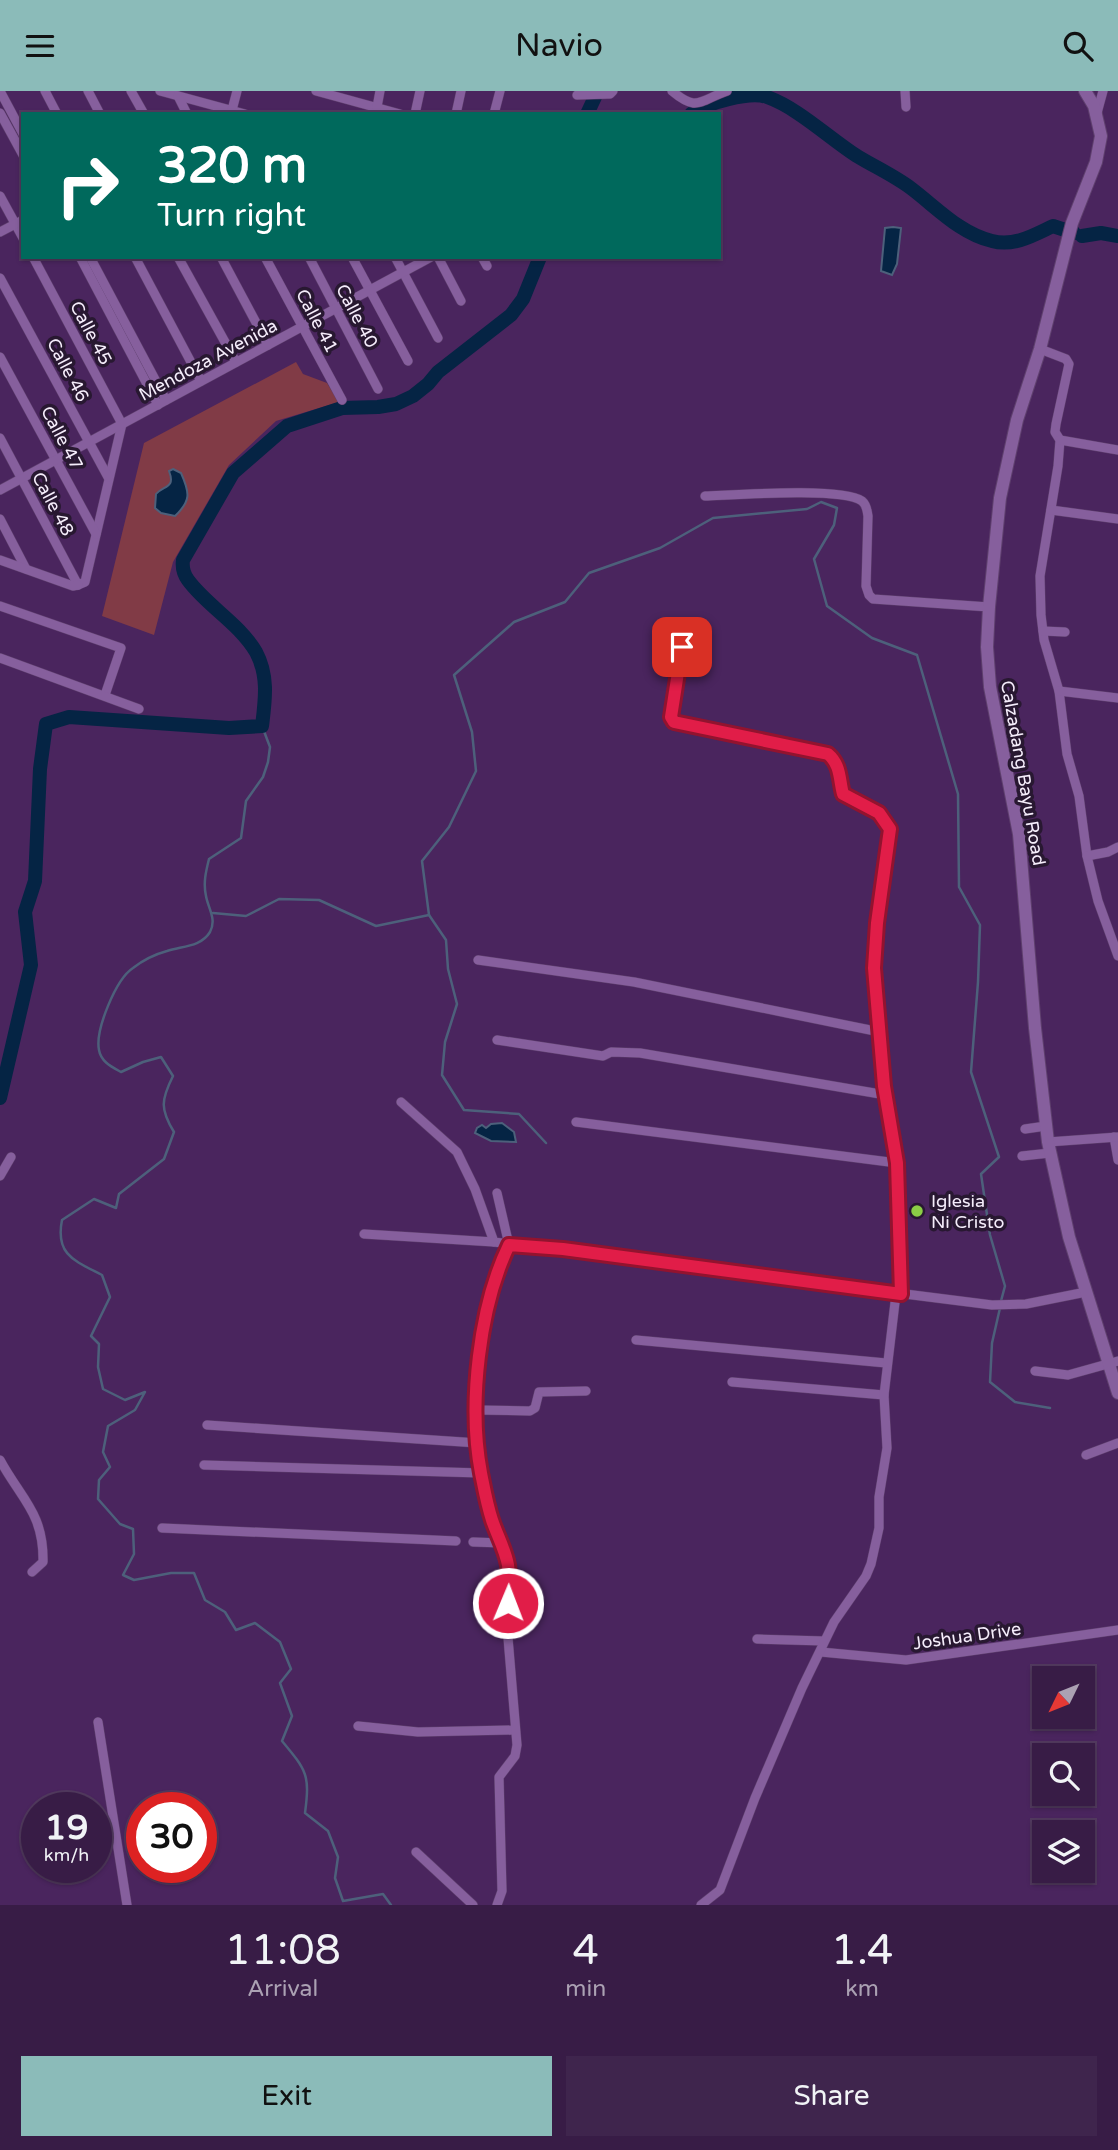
<!DOCTYPE html>
<html lang="en">
<head>
<meta charset="utf-8">
<style>
  :root { --surface:#381c46; --page:#3f254d; --text:#f1f3f6; --muted:#aba1b3; --line:#523a5f; --accent:#8bbbb9 }
  body { margin:0; font-family:"Varela Round",sans-serif; background:var(--page); color:var(--text); height:100vh; display:flex; flex-direction:column; font-size:26px; white-space:nowrap }
  * { box-sizing:border-box; margin:0 }
  p { font-size:23px; color:var(--muted) }
  .icon { flex:none; width:38px; height:38px; fill:none; stroke:currentColor; stroke-width:2; stroke-linecap:round; stroke-linejoin:round }
  .map { position:relative; height:1814px; overflow:hidden }
  .side { display:flex; flex-direction:column; background:var(--surface); flex:1 }
  .side>* { flex:none }
  .top-card { position:absolute; left:21px; top:21px; width:700px; height:147px; border-radius:0px; box-shadow:0 2px 5px #0004,0 0 0 2px var(--line); background:#00695c; color:#fff; overflow:hidden }
  .needle { width:46px; rotate:227deg }
  .fabs { position:absolute; left:1032px; top:1575px; display:grid; gap:14px }
  .fabs a { display:grid; place-items:center; width:63px; height:63px; border-radius:0px; background:var(--surface); box-shadow:0 2px 5px #0004,0 0 0 2px var(--line); font-size:35px }
  .speed { position:absolute; left:21px; top:1701px; display:flex; gap:14px; font-size:35px; font-weight:700; text-align:center }
  .speed>* { display:grid; place-content:center; width:91px; height:91px; border-radius:50%; background:var(--surface); box-shadow:0 2px 5px #0004,0 0 0 2px var(--line); line-height:1 }
  .speed small { font-size:18px; font-weight:400 }
  .speed .limit { border:10px solid #d22; background:#fff; color:#111 }
  .pin { position:absolute; display:grid; place-items:center; width:60px; height:60px; color:#fff; margin:-30px; border-radius:14px; box-shadow:0 4px 10px #0006 }
  .me { position:absolute; width:77px; margin:-38px; rotate:1deg; stroke-linejoin:round; filter:drop-shadow(0 0 5px #0008) }
  .turn { display:flex; align-items:center; gap:24px; height:147px; padding:0 21px; font-size:32px }
  .turn .icon { width:91px; height:91px; stroke-width:2.5 }
  .turn b { display:block; font-size:49px; line-height:60px }
  .eta { display:flex; justify-content:space-evenly; align-items:center; height:119px; text-align:center }
  .eta b { font-size:42px; font-weight:600; line-height:49px }
  .cta { display:flex; gap:14px; margin-top:auto; padding:14px 21px }
  .cta a { flex:1; height:80px; border-radius:0px; background:var(--accent); color:#111; font-size:28px; font-weight:600; line-height:80px; text-align:center }
  .cta a+a { background:var(--page); color:var(--text) }
  header { display:flex; justify-content:space-between; align-items:center; height:91px; padding:0 21px; background:var(--accent); color:#111; font-size:32px; font-weight:600 }
  .map>svg:first-child { display:block }
  .green { fill:#813b46 }
  .water { fill:#052444; stroke:#4d607b; stroke-width:2 }
  .lines { fill:none; stroke-linecap:round; stroke-linejoin:round }
  .stream { stroke:#4d607b; stroke-width:2.5 }
  .river { stroke:#052444; stroke-width:14 }
  .street-casing { stroke:#5f406e; stroke-width:10 }
  .secondary-casing { stroke:#5f406e; stroke-width:14 }
  .street { stroke:#865f9d; stroke-width:9 }
  .secondary { stroke:#865f9d; stroke-width:12 }
  .route-casing { stroke:#92132f; stroke-width:18 }
  .route { stroke:#e11d48; stroke-width:12 }
  .poi-dot { fill:#8bce46; stroke:#281831; stroke-width:2.5 }
  .labels { text-anchor:middle; dominant-baseline:central; stroke-width:7; stroke-linejoin:round; paint-order:stroke }
  .street-label { font-size:18px; fill:#f5edfb; stroke:#281831 }
  .poi-label { font-size:18px; fill:#f5edfb; stroke:#281831; text-anchor:start }
</style>
</head>
<body>
<header><svg class="icon" aria-label="menu" viewBox="0 0 24 24"><path d="M4 6h16M4 12h16M4 18h16"/></svg>Navio<svg class="icon" aria-label="search" viewBox="0 0 24 24"><circle cx="10" cy="10" r="6"/><path d="M15 15l6 6"/></svg></header>
<div class="map">
<svg width="1118" height="1814" viewBox="0 0 1118 1814">
  <rect width="100%" height="100%" fill="#4a255e"/>
  <polygon class="green" points="296,271 303,283 327,292 339,311 276,330 229,374 173,471 154,544 102,525 144,352"/>
  <g class="water">
    <polygon points="893,136 901,137 897,173 892,184 881,180 885,137"/>
    <path d="M173,378L181,382C190,402 191,410 175,425L161,422L155,417L156,403C163,394 176,398 169,380Z"/>
    <polygon points="502,1032 514,1041 516,1051 491,1050 475,1042 477,1037 482,1034 486,1037 491,1033"/>
  </g>
  <g class="lines">
    <g class="stream">
      <path d="M262,635L270,656L268,671L263,686L246,710L241,747L209,768C206,780 203,792 206,805C208,817 217,828 210,841C201,856 182,855 167,860C156,863 142,870 133,877C116,888 95,939 99,959C101,971 112,976 121,981L143,971L161,966L173,985C161,1009 160,1018 174,1041L164,1068L119,1103L116,1117L94,1108L62,1129C55,1164 75,1170 102,1184L110,1206L91,1245L99,1253L98,1276L103,1298L125,1309L145,1301L135,1319L108,1335L103,1361L110,1376L99,1389L98,1408L120,1433L133,1438L134,1463L123,1484L134,1489L171,1482H194L205,1509L225,1521L236,1539L255,1532L280,1551L291,1578L280,1592L292,1625L282,1650C307,1680 310,1684 305,1722L328,1740L338,1766L335,1787L343,1810L383,1803L391,1814"/>
      <polyline points="213,822 246,825 279,808 319,809 376,835 429,824 422,770 449,736 476,680 472,641 454,584 514,531 565,511 589,482 660,457 713,427 807,418 821,411 837,417 834,434 814,468 827,515 872,547 917,564 958,703 959,796 980,834 978,891 971,981 999,1066 981,1083 990,1144 1005,1195 1001,1210"/>
      <polyline points="429,824 446,849 448,878 457,913 445,951 442,984 464,1019 519,1023 546,1052"/>
      <polyline points="1000,1217 992,1252 990,1291 1015,1311 1050,1317"/>
    </g>
    <g class="river">
      <polyline points="587,23 595,6 595,0"/>
      <path d="M691,23C706,12 750,0 767,6C798,17 829,47 857,65C875,76 895,85 912,98C937,117 961,143 992,150C1014,156 1034,144 1053,135L1074,142"/>
      <polyline points="1082,145 1101,142 1118,145"/>
      <path d="M0,1007L31,874L25,821L35,790L40,678L46,633L69,626L229,637L262,635C265,610 269,585 256,561C239,532 207,515 188,489C183,482 182,476 183,469L233,382L287,335L342,317L378,316L396,313L413,305L428,293L438,281L511,224L523,208L540,166"/>
    </g>
    <g class="street-casing">
      <g id="street">
        <polyline points="0,0 23,43"/>
        <polyline points="45,0 57,23"/>
        <polyline points="88,0 100,23"/>
        <polyline points="131,0 144,23"/>
        <polyline points="160,0 245,23"/>
        <polyline points="316,0 400,23"/>
        <path d="M672,0C697,21 699,10 727,0"/>
        <polyline points="905,0 906,16"/>
        <polyline points="577,4 610,3 613,0"/>
        <polyline points="178,5 187,23"/>
        <polyline points="377,16 380,0"/>
        <polyline points="0,22 23,64"/>
        <polyline points="1097,22 1103,0"/>
        <polyline points="234,23 232,19 237,0"/>
        <polyline points="415,23 420,0"/>
        <polyline points="456,23 461,0"/>
        <polyline points="494,23 500,0"/>
        <polyline points="0,105 23,147"/>
        <polyline points="0,141 23,129"/>
        <polyline points="33,166 122,333 85,491 78,494"/>
        <polyline points="80,166 158,314"/>
        <polyline points="90,166 166,309"/>
        <polyline points="135,166 201,290"/>
        <polyline points="178,166 236,271"/>
        <polyline points="221,166 268,254"/>
        <polyline points="265,166 342,309"/>
        <polyline points="309,166 378,298"/>
        <polyline points="352,166 408,270"/>
        <polyline points="395,166 438,247"/>
        <polyline points="438,166 461,210"/>
        <polyline points="482,166 487,175"/>
        <polyline points="0,187 108,386"/>
        <polyline points="1040,258 1066,268 1069,273 1056,333 1055,341 1060,349 1058,375 1040,485 1041,524 1044,549 1059,600 1067,663 1079,705 1087,765 1098,810 1118,865"/>
        <polyline points="0,266 96,443"/>
        <polyline points="0,347 78,494"/>
        <polyline points="1060,349 1118,359"/>
        <polyline points="0,399 431,166"/>
        <path d="M705,405C734,404 842,396 862,410C867,414 867,420 868,425L866,495L869,504L873,508L989,516"/>
        <polyline points="1051,419 1118,428"/>
        <polyline points="0,428 26,478"/>
        <polyline points="0,469 73,495 78,494"/>
        <polyline points="0,515 121,557 105,604"/>
        <path d="M686,533L671,626L674,631L828,663C841,674 839,688 843,703L879,722L890,738L877,832L874,877L882,980L897,1072L901,1203"/>
        <polyline points="1043,540 1065,541"/>
        <polyline points="0,567 139,618"/>
        <polyline points="1059,600 1118,607"/>
        <polyline points="1087,765 1108,761 1118,756"/>
        <polyline points="478,869 634,891 880,941"/>
        <polyline points="497,949 603,965 611,961 640,962 886,1004"/>
        <polyline points="401,1011 457,1061 475,1098 494,1151 992,1214 1026,1213 1086,1201"/>
        <polyline points="576,1031 897,1072"/>
        <polyline points="1025,1038 1046,1035"/>
        <polyline points="1114,1046 1118,1069"/>
        <polyline points="1048,1051 1118,1046"/>
        <polyline points="1022,1065 1050,1062"/>
        <polyline points="0,1085 11,1066"/>
        <polyline points="364,1143 494,1151"/>
        <polyline points="636,1249 886,1272"/>
        <polyline points="1035,1280 1068,1284 1118,1270"/>
        <polyline points="732,1291 884,1304"/>
        <polyline points="477,1319 530,1320 535,1317 539,1301 586,1300"/>
        <polyline points="207,1334 478,1352"/>
        <polyline points="1086,1364 1118,1352"/>
        <path d="M0,1369C21,1408 44,1422 43,1471L32,1481"/>
        <polyline points="204,1374 481,1382"/>
        <polyline points="162,1437 456,1450"/>
        <polyline points="473,1451 502,1452"/>
        <polyline points="757,1548 824,1550"/>
        <polyline points="821,1561 906,1569 1118,1539"/>
        <polyline points="98,1631 127,1814"/>
        <polyline points="358,1635 418,1641 515,1639"/>
        <polyline points="416,1761 473,1814"/>
        <polyline points="497,1814 502,1800 499,1686 515,1665 517,1654 507,1535 508,1476 502,1452 493,1430 480,1380 476,1309 481,1255 493,1202 509,1154 497,1102"/>
        <polyline points="701,1814 720,1799 755,1707 802,1597 834,1531 866,1485 871,1473 879,1437 879,1406 887,1357 884,1304 896,1203"/>
      </g>
    </g>
    <g class="secondary-casing">
      <polyline id="secondary" points="1085,0 1094,15 1101,45 1096,71 1072,132 1040,258 1017,329 1000,407 989,516 987,556 990,596 1019,743 1035,937 1048,1051 1069,1146 1118,1302"/>
    </g>
    <use href="#street" class="street"/>
    <use href="#secondary" class="secondary"/>
  </g>
  <g class="lines">
    <g class="route-casing">
      <path id="route" d="M508,1512C508,1500 510,1486 508,1474C505,1458 497,1444 492,1429C487,1414 484,1397 481,1382C468,1314 479,1216 509,1154L563,1158L901,1203L897,1072L884,995L874,877L877,832L890,738L879,722L843,703C839,688 841,674 828,663L674,631L671,626L682,556"/>
    </g>
    <use href="#route" class="route"/>
  </g>
  <circle class="poi-dot" cx="917" cy="1120" r="7"/>
  <g class="labels">
    <g class="street-label">
      <text transform="translate(357 225) rotate(62)">Calle 40</text>
      <text transform="translate(317 230) rotate(62)">Calle 41</text>
      <text transform="translate(91 242) rotate(62)">Calle 45</text>
      <text transform="translate(208 269) rotate(-28)">Mendoza Avenida</text>
      <text transform="translate(68 279) rotate(62)">Calle 46</text>
      <text transform="translate(62 347) rotate(62)">Calle 47</text>
      <text transform="translate(53 413) rotate(62)">Calle 48</text>
      <text transform="translate(1023 682) rotate(80)">Calzadang Bayu Road</text>
      <text transform="translate(967 1545) rotate(-8)">Joshua Drive</text>
    </g>
    <g class="poi-label">
      <text x="931" y="1110">Iglesia<tspan x="931" dy="21">Ni Cristo</tspan></text>
    </g>
  </g>
</svg>
<div class="fabs">
<a><svg class="needle" viewBox="-14 -14 28 28"><path d="M0-13l5 13h-10z" fill="#e53935"/><path d="M0 13l5-13h-10z" fill="#aba1b3"/></svg></a>
<a><svg class="icon" aria-label="search" viewBox="0 0 24 24"><circle cx="10" cy="10" r="6"/><path d="M15 15l6 6"/></svg></a>
<a><svg class="icon" aria-label="layers" viewBox="0 0 24 24"><path d="M12 4l9 5-9 5-9-5zM3 14l9 5 9-5"/></svg></a>
</div>
<div class="speed"><div>19<small>km/h</small></div><div class="limit">30</div></div>
<div class="pin" style="left:682px;top:556px;background:#d93025"><svg class="icon" aria-label="arrive" viewBox="0 0 24 24"><path d="M6 21V4h12l-3 4 3 4H6"/></svg></div>
<svg class="me" style="left:508px;top:1512px" viewBox="-20 -20 40 40"><circle r="17" fill="#e11d48" stroke="#fff" stroke-width="3"/><path d="M0-11L8 9 0 5-8 9z" fill="#fff"/></svg>
<div class="top-card">
<div class="turn"><svg class="icon" aria-label="right" viewBox="0 0 24 24"><path d="M7 20v-9h11M14 6l5 5-5 5"/></svg><div><b>320 m</b>Turn right</div></div>
</div>
</div>
<section class="side">
<div class="eta">
<div><b>11:08</b><p>Arrival</p></div>
<div><b>4</b><p>min</p></div>
<div><b>1.4</b><p>km</p></div>
</div>
<div class="cta"><a>Exit</a><a>Share</a></div>
</section>
</body>
</html>
